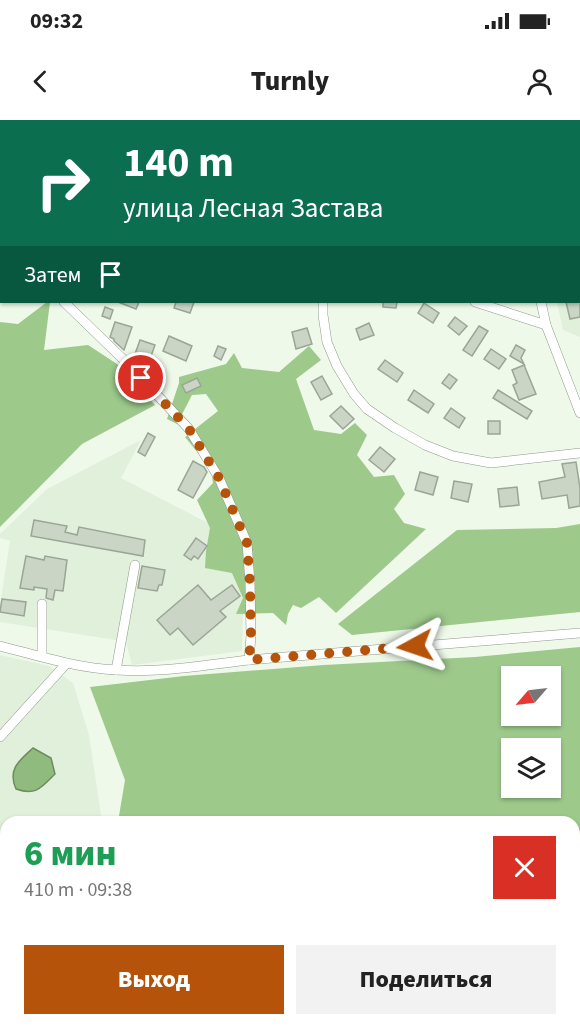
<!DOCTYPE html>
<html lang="ru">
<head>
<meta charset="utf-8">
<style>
  :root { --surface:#fff; --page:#f2f2f2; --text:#222; --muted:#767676; --accent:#b45309 }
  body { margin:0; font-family:"Source Sans 3",sans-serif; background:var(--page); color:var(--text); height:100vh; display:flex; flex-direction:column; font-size:22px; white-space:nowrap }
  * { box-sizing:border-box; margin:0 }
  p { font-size:20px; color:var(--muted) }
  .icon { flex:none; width:33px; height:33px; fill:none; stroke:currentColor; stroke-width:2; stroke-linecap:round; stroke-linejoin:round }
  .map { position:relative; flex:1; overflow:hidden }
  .sheet { position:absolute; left:0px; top:696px; width:580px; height:210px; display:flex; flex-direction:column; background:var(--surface); border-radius:18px 18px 0 0; box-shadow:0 2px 4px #0004 }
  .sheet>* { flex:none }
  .guide { position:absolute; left:0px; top:0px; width:580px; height:183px; box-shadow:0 2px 4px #0004; background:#0b6e4f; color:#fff; overflow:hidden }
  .needle { width:39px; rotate:242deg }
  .buttons { position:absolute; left:501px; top:546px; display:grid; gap:12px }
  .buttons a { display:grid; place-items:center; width:60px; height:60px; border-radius:0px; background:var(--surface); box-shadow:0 2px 4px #0004; font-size:30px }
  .pin { position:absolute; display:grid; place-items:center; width:51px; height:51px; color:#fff; margin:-26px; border:3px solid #fff; border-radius:50%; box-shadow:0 2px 6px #0007 }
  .me { position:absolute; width:66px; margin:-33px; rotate:265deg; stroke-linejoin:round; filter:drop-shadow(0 0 4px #0008) }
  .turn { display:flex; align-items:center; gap:21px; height:126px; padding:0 24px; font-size:27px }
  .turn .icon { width:78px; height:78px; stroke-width:2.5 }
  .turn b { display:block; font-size:42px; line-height:51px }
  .then { display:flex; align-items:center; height:57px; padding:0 24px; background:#0003; gap:12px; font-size:22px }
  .round { display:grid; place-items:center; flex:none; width:63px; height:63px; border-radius:0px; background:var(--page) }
  .headline { display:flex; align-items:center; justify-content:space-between; height:102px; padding:0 24px }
  h1 { font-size:36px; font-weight:800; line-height:45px; color:#1e9e55 }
  .primary-button { display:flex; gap:12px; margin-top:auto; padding:12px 24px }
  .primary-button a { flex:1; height:69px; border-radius:0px; background:var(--accent); color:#fff; font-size:24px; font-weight:800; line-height:69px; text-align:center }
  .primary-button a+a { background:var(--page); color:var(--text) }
  .status { display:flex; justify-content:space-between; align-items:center; height:42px; padding:0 30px; background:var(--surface); direction:ltr }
  .status svg { height:16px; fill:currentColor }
  header { display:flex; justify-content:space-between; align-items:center; height:78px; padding:0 24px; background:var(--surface); font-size:27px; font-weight:800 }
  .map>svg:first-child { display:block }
  .built { fill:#e0f0da }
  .forest { fill:#9dc98b; fill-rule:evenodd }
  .water { fill:#90bb7e; stroke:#6d8c60; stroke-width:1.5 }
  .building { fill:#cad5c6; stroke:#9aa596; stroke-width:1.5 }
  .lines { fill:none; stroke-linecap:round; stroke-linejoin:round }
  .minor-casing { stroke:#909a8c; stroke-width:10 }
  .minor { stroke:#fff; stroke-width:9 }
  .route { stroke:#b45309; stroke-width:10; stroke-dasharray:0 18 }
</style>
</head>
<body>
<div class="status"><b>09:32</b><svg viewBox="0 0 49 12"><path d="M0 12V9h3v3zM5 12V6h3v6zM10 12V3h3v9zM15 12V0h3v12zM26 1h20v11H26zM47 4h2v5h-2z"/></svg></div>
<header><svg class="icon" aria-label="back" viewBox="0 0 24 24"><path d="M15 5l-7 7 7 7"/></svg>Turnly<svg class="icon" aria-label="person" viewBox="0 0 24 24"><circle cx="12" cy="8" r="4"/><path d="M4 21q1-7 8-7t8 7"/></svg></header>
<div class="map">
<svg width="580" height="906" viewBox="0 0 580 906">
  <rect width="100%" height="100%" fill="#eef9ea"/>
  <g class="built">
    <polygon points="546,0 580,0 580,217 563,210 557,182 579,182 579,2 546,2"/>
    <polygon points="141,320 121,358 237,418 244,458 242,531 132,545 126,522 128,520 118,516 116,520 0,502 0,485 10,421 0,418 0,414 47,369"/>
    <polygon points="0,535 49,546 73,563 89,615 102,702 6,702 6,774 0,777"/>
  </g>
  <g class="forest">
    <polygon points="47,182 50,182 44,230 88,225 117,244 155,285 82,324 0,407 0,202 18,204"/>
    <polygon points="309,226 321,240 296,259 314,310 341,314 355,303 367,315 357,335 374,357 394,355 405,374 394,389 404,403 426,409 336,493 319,477 301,488 293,485 288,494 286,505 273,493 236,494 243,478 232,453 205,448 206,431 210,408 197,380 213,363 211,349 185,317 218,291 206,274 192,275 177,304 167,299 179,263 179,257 226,244 234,233 242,248 279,252"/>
    <polygon points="580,404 580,492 352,515 338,504 457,410 556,408"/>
    <path d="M580,527V906H0V781L6,779V900H574V702H118L125,660L90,567L184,556L324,545L475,537ZM512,556H550V596H512ZM550,628V668H512V628Z"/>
  </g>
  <path class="water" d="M33,628L51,638L55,654C41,668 36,676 16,669C7,649 20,640 33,628Z"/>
  <g class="building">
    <polygon points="118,182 139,182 136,189"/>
    <polygon points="176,182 194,182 190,193 174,188"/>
    <polygon points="383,182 397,182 396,188 383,187"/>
    <polygon points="566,182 580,182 580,197 570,199"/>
    <polygon points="424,183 439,193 433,203 418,193"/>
    <polygon points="105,187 113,190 110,199 102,196"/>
    <polygon points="455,197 467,206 459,215 448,206"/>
    <polygon points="115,202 132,207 124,230 114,221 114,219 110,217"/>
    <polygon points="369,203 374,215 360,220 356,209"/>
    <polygon points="479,206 488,211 472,236 463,230"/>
    <polygon points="307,208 312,224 296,229 292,212"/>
    <polygon points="169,216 192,226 186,241 163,231"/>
    <polygon points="140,220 155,225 150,239 135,234"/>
    <polygon points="516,225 525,230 521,238 524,244 510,236"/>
    <polygon points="218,226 226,229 221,240 214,236"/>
    <polygon points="491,229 506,239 499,249 484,239"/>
    <polygon points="385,240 403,253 397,262 378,249"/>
    <polygon points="524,245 536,274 519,280 513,265 517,263 512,250"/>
    <polygon points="449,254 457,260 450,269 442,263"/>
    <polygon points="322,256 332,274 321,280 311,262"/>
    <polygon points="197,258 201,266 186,273 182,265"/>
    <polygon points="414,270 434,284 428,293 408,280"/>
    <polygon points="498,270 532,291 527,299 493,278"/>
    <polygon points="341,286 354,299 343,309 330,296"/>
    <polygon points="451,288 465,298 459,308 444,298"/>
    <rect x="488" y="301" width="12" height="13"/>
    <polygon points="148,313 155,317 145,336 138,332"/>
    <polygon points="380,327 395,339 384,352 369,340"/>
    <polygon points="193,341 204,347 207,352 193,378 178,370"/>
    <polygon points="576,342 580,368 580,386 569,388 567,375 542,379 539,362 565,357 562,344"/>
    <polygon points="420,352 438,357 433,375 415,370"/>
    <polygon points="454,361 472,364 468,382 451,378"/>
    <polygon points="517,367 519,385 500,387 498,369"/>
    <polygon points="34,400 67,406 65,412 77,415 79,407 145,420 143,436 31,416"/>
    <polygon points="196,418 207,426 198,439 194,436 191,440 184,435"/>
    <polygon points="26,436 44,440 45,436 67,440 63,471 55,470 53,480 46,478 47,469 34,467 34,470 20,468"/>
    <polygon points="142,446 165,450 162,465 159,465 157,471 138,468"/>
    <polygon points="198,465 211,480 232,465 240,476 220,491 226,497 193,525 178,508 170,515 157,500"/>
    <polygon points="2,479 26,482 24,496 0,492"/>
  </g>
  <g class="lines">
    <g class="minor-casing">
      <g id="minor">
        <polyline points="28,2 28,0"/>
        <polyline points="201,2 201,0"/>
        <polyline points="360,2 361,0"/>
        <polyline points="534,2 534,0"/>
        <polyline points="0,4 2,5"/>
        <polyline points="0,81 2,77"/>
        <polyline points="0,102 2,105"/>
        <polyline points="64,182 128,244 189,309 219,358 247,423 250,463 251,516 249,540 580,513"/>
        <polyline points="323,182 323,195 327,222 337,246 354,274 367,289 395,308 425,325 453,336 491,343 580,333"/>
        <polyline points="475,182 546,205"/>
        <polyline points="541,182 546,205 580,293"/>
        <path d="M0,526C39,536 77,548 117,550C161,553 206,545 249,540"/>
        <polyline points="42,536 42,484"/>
        <polyline points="116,550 135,445"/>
        <polyline points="0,617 66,544"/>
      </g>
    </g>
    <use href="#minor" class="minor"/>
  </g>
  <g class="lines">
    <polyline class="route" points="141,258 189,309 219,358 247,423 250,463 251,516 249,540 415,526"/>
  </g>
</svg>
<div class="buttons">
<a><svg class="needle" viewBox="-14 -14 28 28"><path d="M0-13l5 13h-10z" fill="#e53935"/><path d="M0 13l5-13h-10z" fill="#767676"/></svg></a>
<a><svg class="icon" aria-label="layers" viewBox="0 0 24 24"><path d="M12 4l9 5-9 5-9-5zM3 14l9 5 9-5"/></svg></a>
</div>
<div class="pin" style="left:141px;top:258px;background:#d93025"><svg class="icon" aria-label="arrive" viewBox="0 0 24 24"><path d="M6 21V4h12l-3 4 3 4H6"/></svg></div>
<svg class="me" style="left:415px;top:526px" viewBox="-20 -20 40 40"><path d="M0-17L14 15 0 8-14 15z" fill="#b45309" stroke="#fff" stroke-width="4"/></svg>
<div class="guide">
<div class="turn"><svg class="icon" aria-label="right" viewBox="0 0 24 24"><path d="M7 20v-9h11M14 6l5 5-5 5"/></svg><div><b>140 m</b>улица Лесная Застава</div></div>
<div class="then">Затем<svg class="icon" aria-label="arrive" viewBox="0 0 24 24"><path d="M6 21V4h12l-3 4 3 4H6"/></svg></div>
</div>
<section class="sheet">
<div class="headline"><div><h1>6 мин</h1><p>410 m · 09:38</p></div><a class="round" style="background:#d93025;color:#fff"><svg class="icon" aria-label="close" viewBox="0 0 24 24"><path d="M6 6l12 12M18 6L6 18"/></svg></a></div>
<div class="primary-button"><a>Выход</a><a>Поделиться</a></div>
</section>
</div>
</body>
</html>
